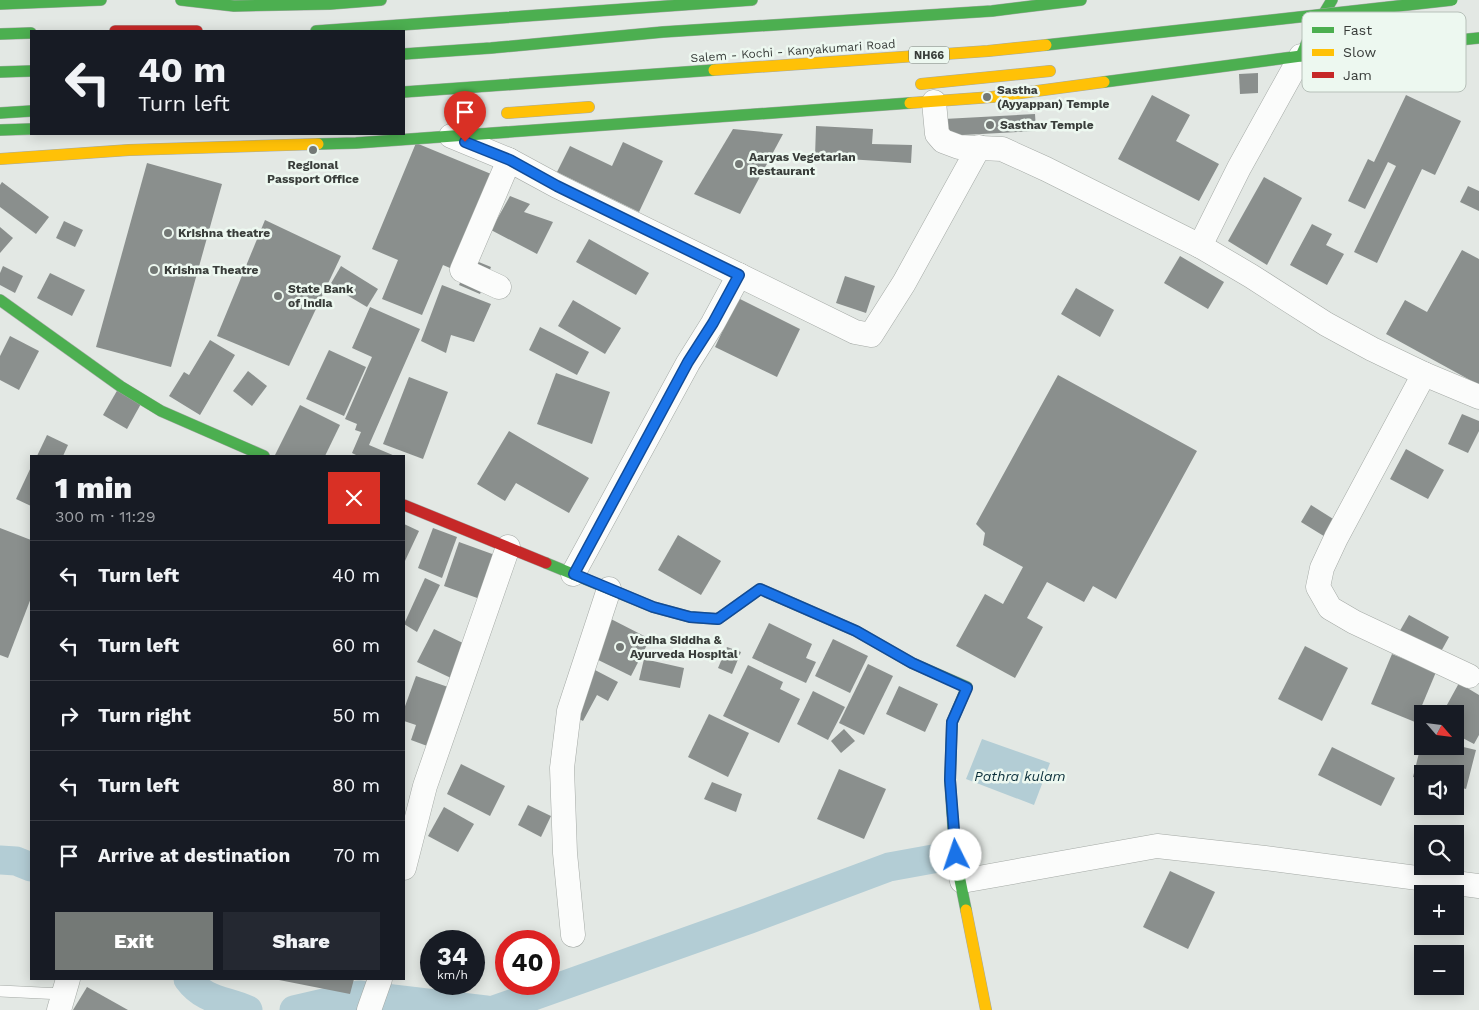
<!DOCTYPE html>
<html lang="en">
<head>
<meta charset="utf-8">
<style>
  :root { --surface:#171b24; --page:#242831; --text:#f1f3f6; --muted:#9ea1a6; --line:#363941; --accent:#747976 }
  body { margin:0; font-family:"Work Sans",sans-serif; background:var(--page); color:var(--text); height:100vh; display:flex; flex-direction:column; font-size:19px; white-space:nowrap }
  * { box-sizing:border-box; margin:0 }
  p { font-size:16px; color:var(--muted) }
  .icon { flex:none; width:28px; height:28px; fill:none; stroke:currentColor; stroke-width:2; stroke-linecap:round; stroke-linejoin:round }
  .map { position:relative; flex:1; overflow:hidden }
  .panel { position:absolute; left:30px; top:455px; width:375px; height:525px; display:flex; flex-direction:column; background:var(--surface); border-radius:0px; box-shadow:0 2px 12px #0003 }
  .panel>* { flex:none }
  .guide { position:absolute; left:30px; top:30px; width:375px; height:105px; border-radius:0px; box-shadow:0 2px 12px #0003; background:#171b24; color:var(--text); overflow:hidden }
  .needle { width:32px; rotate:118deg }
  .fabs { position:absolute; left:1414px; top:705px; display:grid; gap:10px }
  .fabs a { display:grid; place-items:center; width:50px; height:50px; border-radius:0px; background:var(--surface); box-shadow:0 2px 12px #0003; font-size:25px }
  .speed { position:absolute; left:420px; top:930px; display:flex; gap:10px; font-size:25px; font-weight:700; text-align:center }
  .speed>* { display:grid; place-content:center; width:65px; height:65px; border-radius:50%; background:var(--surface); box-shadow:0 2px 12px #0003; line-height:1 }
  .speed small { font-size:12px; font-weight:400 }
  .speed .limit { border:8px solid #d22; background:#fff; color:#111 }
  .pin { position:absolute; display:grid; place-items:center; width:42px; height:42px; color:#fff; margin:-51px -21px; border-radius:50% 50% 50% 0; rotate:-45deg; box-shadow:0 0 5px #0007 }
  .pin .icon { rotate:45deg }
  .me { position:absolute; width:55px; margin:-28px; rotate:356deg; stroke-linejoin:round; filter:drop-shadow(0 0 4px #0008) }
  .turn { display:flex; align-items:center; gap:18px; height:105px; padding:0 25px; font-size:22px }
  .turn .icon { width:65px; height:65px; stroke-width:2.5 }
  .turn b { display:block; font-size:35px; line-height:42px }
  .round { display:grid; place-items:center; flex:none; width:52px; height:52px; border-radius:0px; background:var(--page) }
  .headline { display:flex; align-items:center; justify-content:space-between; height:85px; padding:0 25px }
  h1 { font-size:30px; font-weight:800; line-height:38px }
  .primary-button { display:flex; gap:10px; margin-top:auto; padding:10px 25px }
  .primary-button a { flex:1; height:58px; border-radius:0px; background:var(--accent); color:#fff; font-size:20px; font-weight:800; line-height:58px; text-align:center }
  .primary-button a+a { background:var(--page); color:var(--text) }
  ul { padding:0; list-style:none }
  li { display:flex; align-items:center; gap:15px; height:70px; padding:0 25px; border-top:1px solid var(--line) }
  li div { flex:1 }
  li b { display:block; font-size:19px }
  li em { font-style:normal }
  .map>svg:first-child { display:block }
  .water { fill:#b3cdd5 }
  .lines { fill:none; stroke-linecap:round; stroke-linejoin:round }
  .canal { stroke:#b3cdd5; stroke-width:29 }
  .building { fill:#8a8f8d }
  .lane-casing { stroke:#a4a9a5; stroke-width:12 }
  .street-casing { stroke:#a4a9a5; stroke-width:25 }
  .fast-casing { stroke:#a4a9a5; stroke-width:12 }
  .slow-casing { stroke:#a4a9a5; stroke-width:12 }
  .jam-casing { stroke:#a4a9a5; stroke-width:12 }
  .lane { stroke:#fbfcfb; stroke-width:11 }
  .street { stroke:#fbfcfb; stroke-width:24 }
  .fast { stroke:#4caf50; stroke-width:11 }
  .slow { stroke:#ffc107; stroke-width:11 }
  .jam { stroke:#c62828; stroke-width:11 }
  .fast-bridge-casing { stroke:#a4a9a5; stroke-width:12; stroke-linecap:butt }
  .slow-bridge-casing { stroke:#a4a9a5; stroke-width:12; stroke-linecap:butt }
  .fast-bridge { stroke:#4caf50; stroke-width:11 }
  .slow-bridge { stroke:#ffc107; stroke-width:11 }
  .route-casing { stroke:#114b97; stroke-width:12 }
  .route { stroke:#1a73e8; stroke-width:9 }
  .poi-dot { fill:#747976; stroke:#edf8f0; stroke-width:2 }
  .labels { text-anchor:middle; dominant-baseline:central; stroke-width:5; stroke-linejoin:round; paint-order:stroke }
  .shield { fill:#edf8f0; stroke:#6f7571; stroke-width:1 }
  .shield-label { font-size:11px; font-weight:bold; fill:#393d3a }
  .street-label { font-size:12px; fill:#393d3a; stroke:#edf8f0 }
  .poi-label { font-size:12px; font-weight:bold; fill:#393d3a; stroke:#edf8f0; text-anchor:start }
  .water-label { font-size:14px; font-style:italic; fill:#0b2f3a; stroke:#edf8f0 }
  .key { fill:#edf8f0; stroke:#b7c0b9; stroke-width:1 }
  .key-label { font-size:14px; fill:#393d3a }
</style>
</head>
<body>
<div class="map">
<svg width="1479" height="1010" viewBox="0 0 1479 1010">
  <rect width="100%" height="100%" fill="#e3e8e4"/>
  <polygon class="water" points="982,739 1050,763 1034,805 966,779"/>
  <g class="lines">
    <g class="canal">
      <polyline points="0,860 16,861 31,867"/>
      <path d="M188,979C204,1001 226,1000 248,1010"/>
      <polyline points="294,1010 359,995 486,1010"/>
      <polyline points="494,1010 750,919 889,867 955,855"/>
    </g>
  </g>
  <g class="building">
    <polygon points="1258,73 1258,93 1240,94 1239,74"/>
    <polygon points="1152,95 1190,115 1176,141 1219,164 1199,201 1118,159"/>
    <polygon points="1406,95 1461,121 1435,175 1422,169 1377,263 1354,252 1396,166 1388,162 1365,209 1348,201 1368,159 1374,162"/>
    <polygon points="1035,114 1036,131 945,136 944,119"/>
    <polygon points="816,126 873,129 872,144 912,145 911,163 815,157"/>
    <polygon points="733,129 783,134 740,214 694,194"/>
    <polygon points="623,142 663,161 639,212 557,172 570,146 612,166"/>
    <polygon points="416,143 496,176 464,256 491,267 480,294 459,285 464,274 443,265 422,315 382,299 398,260 372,249"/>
    <polygon points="147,163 222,184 171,367 96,347"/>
    <polygon points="1264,177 1302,198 1267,265 1228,241"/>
    <polygon points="2,182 49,217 36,234 0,207 0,185"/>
    <polygon points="1468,186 1479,191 1479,211 1460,202"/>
    <polygon points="510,196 530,204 524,212 553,222 537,254 491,230"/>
    <polygon points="265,220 341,256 289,366 217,336"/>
    <polygon points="64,221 83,230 75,247 56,238"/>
    <polygon points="1312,224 1332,234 1326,245 1344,254 1327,285 1290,265"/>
    <polygon points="0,227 13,238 0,253"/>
    <polygon points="589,239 649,273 636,295 576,262"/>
    <polygon points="1462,250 1479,259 1479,385 1386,334 1405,300 1427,312"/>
    <polygon points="1180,256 1224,282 1208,309 1164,283"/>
    <polygon points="3,266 23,276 15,293 0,285 0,273"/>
    <polygon points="341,266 378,289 367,307 330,285"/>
    <polygon points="50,273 85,290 72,316 37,298"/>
    <polygon points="845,276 875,286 866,313 836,303"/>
    <polygon points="442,285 491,304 474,342 451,335 446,353 421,341"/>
    <polygon points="1076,288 1114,310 1100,337 1061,314"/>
    <polygon points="738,298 800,329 777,377 715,347"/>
    <polygon points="573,300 621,328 605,354 558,326"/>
    <polygon points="370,307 420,329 369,445 395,456 358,456 352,453 361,432 355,430 357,424 345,419 372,357 352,348"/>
    <polygon points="540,327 589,352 577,375 529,350"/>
    <polygon points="10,336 39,351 19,390 0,380 0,356"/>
    <polygon points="210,340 235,355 200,415 169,396 184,372 189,375"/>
    <polygon points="329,350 366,367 344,416 306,399"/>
    <polygon points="248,371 267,386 252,406 233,391"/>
    <polygon points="556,373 610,392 592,444 537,424"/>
    <polygon points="1058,375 1197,451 1116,599 1093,586 1084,602 1047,582 1027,618 1043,627 1015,678 956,646 985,594 1003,604 1023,567 983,545 985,533 976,524"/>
    <polygon points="409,377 448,392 423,459 383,444"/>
    <polygon points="118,389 142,402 127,429 103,415"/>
    <polygon points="300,405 340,425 325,456 275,455"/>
    <polygon points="1462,414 1479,421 1479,431 1468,453 1448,444"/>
    <polygon points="509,431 589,478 569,513 516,483 505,501 477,484"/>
    <polygon points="47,435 68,445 63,456 37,456"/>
    <polygon points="1406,449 1444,470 1428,499 1390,479"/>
    <polygon points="31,467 31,506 16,499"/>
    <polygon points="1311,505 1338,522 1327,538 1301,522"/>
    <polygon points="404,524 419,531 404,563"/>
    <polygon points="0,528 31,540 31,598 8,658 0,655"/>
    <polygon points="433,528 457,537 442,578 418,568"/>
    <polygon points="678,535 721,561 701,595 658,570"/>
    <polygon points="459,542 495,555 480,599 444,586"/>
    <polygon points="425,578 440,585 417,632 404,624"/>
    <polygon points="1409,615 1449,637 1438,657 1398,634"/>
    <polygon points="609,618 650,639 631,676 590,656"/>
    <polygon points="769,623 812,644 806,658 816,662 806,683 752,658"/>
    <polygon points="434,629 467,645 451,678 417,662"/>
    <polygon points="833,639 868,656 850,693 815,676"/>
    <polygon points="1305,646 1348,668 1322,721 1278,699"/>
    <polygon points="727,647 741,652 732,674 718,668"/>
    <polygon points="1392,654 1436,672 1415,722 1371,704"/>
    <polygon points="644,659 684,668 680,688 639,680"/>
    <polygon points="868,664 893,676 864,735 839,723"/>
    <polygon points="748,665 783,682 780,689 800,699 779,743 723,716"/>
    <polygon points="595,670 618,682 608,701 597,695 583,721 571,715"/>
    <polygon points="416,676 451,688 430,747 411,740 416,725 404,721 404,709"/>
    <polygon points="1459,683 1479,695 1479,735 1474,744 1455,734 1455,714 1442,714"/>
    <polygon points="899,686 938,704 925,732 886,714"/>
    <polygon points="813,691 845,707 828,740 797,724"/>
    <polygon points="709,714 749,733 728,777 688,757"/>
    <polygon points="844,729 855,741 841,753 831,741"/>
    <polygon points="1422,741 1422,746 1455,745 1476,750 1466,789 1455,786 1455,774 1422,774 1422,779 1413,777"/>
    <polygon points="1332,747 1395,778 1381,806 1318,775"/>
    <polygon points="461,764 505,786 490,816 447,794"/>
    <polygon points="839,769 886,789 864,839 817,819"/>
    <polygon points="712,782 742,794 736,812 704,799"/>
    <polygon points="528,805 551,816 541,837 518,825"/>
    <polygon points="444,807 474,824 458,852 428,836"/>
    <polygon points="1170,871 1215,892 1188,949 1143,927"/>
    <polygon points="274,979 354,979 350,994"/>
    <polygon points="87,987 128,1010 73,1010"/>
  </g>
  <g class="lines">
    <g class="lane-casing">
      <polyline id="lane" points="0,991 62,994"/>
    </g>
    <g class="street-casing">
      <g id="street">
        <polyline points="934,102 937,134 943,141 959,147 1002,149 1046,169 1200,246 1251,276 1326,324 1372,349 1424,374 1336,538 1322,568 1318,587 1330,608 1354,622 1469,676"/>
        <polyline points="451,136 509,160 557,186 855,332 871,335 904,283 979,147"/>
        <polyline points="1200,246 1239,168 1301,56"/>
        <polyline points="499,287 462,270 509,160"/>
        <polyline points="1424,374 1479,397"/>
        <polyline points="573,574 688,363 713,323 739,275"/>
        <polyline points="404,868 425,786 508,547"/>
        <polyline points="962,881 1157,846 1265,858 1479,886"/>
        <polyline points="573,935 565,853 562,768 569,711 609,589"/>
        <polyline points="59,1010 68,979"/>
        <polyline points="369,1010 380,979"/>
      </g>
    </g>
    <g class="fast-casing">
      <g id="fast">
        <polyline points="181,0 234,6 330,4 381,0"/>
        <polyline points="0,4 101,0"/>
        <polyline points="316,31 752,0"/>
        <polyline points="0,34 31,33"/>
        <polyline points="404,54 491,48 663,32 992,11 1081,0"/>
        <polyline points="1301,56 1308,40 1332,0"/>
        <polyline points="0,72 31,71"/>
        <polyline points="1104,82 1301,56 1479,38"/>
        <polyline points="0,113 31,111"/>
        <polyline points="0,130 31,129"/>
        <polyline points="318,144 356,143 910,103"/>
        <polyline points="0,300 120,386 161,411 264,456"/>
        <polyline points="546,563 653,607 690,617 718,619 760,589 856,631 912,663 967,687 952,722 950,780 955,855 966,910"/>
      </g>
    </g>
    <g class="slow-casing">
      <g id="slow">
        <polyline points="921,84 1050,71"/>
        <polyline points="910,103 992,97 1104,82"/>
        <polyline points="507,113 589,107"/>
        <polyline points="0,159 129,150 318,144"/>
        <polyline points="966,910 986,1010"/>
      </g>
    </g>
    <g class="jam-casing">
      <g id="jam">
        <polyline points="115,31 197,31"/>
        <polyline points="404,505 546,563"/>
      </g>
    </g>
    <use href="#lane" class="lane"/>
    <use href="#street" class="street"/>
    <use href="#fast" class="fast"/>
    <use href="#slow" class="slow"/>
    <use href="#jam" class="jam"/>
    <g class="fast-bridge-casing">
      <g id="fast-bridge">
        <polyline points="1046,45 1452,0"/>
        <polyline points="404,92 714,70"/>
      </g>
    </g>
    <g class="slow-bridge-casing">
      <polyline id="slow-bridge" points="714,70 988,51 1046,45"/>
    </g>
    <use href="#fast-bridge" class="fast-bridge"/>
    <use href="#slow-bridge" class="slow-bridge"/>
  </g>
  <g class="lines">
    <g class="route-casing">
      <polyline id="route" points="465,142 510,160 557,186 739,275 713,323 688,362 574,574 653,607 690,617 718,619 760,589 856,631 912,663 967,688 952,722 950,780 956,855"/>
    </g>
    <use href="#route" class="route"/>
  </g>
  <g class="poi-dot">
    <circle cx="987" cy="97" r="5"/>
    <circle cx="990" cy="125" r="5"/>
    <circle cx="313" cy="150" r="5"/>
    <circle cx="739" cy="164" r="5"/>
    <circle cx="168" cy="233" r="5"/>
    <circle cx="154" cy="270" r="5"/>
    <circle cx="278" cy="296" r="5"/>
    <circle cx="620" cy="647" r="5"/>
  </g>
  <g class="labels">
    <rect class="shield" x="909" y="46.5" width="40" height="17" rx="4"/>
    <g class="shield-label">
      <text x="929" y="55">NH66</text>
    </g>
    <g class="street-label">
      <text transform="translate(793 51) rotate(-4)">Salem - Kochi - Kanyakumari Road</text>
    </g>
    <g class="poi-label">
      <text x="997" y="90">Sastha<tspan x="997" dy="14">(Ayyappan) Temple</tspan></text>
      <text x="1000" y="125">Sasthav Temple</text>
      <text x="749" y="157">Aaryas Vegetarian<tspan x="749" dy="14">Restaurant</tspan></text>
      <text x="313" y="165" text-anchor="middle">Regional<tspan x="313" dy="14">Passport Office</tspan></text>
      <text x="178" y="233">Krishna theatre</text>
      <text x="164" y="270">Krishna Theatre</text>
      <text x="288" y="289">State Bank<tspan x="288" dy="14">of India</tspan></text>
      <text x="630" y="640">Vedha Siddha &amp;<tspan x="630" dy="14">Ayurveda Hospital</tspan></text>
    </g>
    <g class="water-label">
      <text x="1020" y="776">Pathra kulam</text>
    </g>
  </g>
  <rect x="1302" y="12" width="164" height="80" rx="8" class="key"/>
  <rect x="1312" y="27" width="22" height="6" fill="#4caf50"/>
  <rect x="1312" y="49" width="22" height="7" fill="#ffc107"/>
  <rect x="1312" y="72" width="22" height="6" fill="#c62828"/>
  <g class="key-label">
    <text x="1343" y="35">Fast</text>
    <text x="1343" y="57">Slow</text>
    <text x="1343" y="80">Jam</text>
  </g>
</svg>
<div class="fabs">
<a><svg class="needle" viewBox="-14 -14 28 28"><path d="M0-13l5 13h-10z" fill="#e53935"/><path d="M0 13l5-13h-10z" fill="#9ea1a6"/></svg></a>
<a><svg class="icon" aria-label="sound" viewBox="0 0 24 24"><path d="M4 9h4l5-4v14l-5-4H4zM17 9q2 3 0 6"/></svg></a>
<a><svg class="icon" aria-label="search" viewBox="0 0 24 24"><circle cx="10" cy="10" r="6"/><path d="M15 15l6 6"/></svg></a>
<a>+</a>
<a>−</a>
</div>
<div class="speed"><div>34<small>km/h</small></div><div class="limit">40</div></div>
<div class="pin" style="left:465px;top:142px;background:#d93025"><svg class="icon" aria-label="arrive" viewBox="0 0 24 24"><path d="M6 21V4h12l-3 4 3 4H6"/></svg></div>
<svg class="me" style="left:956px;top:855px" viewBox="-20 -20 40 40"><circle r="19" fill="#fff"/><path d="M0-13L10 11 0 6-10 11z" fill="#1a73e8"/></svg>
<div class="guide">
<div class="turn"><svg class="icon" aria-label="left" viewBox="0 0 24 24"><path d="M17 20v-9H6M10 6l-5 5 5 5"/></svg><div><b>40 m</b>Turn left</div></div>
</div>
<section class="panel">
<div class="headline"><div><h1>1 min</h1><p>300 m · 11:29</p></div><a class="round" style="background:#d93025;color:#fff"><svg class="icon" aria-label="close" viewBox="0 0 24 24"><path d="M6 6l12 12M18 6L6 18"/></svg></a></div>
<ul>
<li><svg class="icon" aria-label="left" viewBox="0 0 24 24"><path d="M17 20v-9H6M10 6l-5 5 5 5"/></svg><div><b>Turn left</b></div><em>40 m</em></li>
<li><svg class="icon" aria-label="left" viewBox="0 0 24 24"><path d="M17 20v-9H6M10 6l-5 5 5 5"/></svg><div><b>Turn left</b></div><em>60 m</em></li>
<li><svg class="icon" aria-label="right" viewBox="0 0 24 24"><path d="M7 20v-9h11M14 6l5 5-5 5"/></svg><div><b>Turn right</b></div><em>50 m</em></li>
<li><svg class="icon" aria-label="left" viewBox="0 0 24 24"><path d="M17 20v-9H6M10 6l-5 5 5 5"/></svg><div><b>Turn left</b></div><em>80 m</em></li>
<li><svg class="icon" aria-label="arrive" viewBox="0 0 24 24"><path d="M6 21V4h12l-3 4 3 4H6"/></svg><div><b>Arrive at destination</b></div><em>70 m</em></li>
</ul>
<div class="primary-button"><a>Exit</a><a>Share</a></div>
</section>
</div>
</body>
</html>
